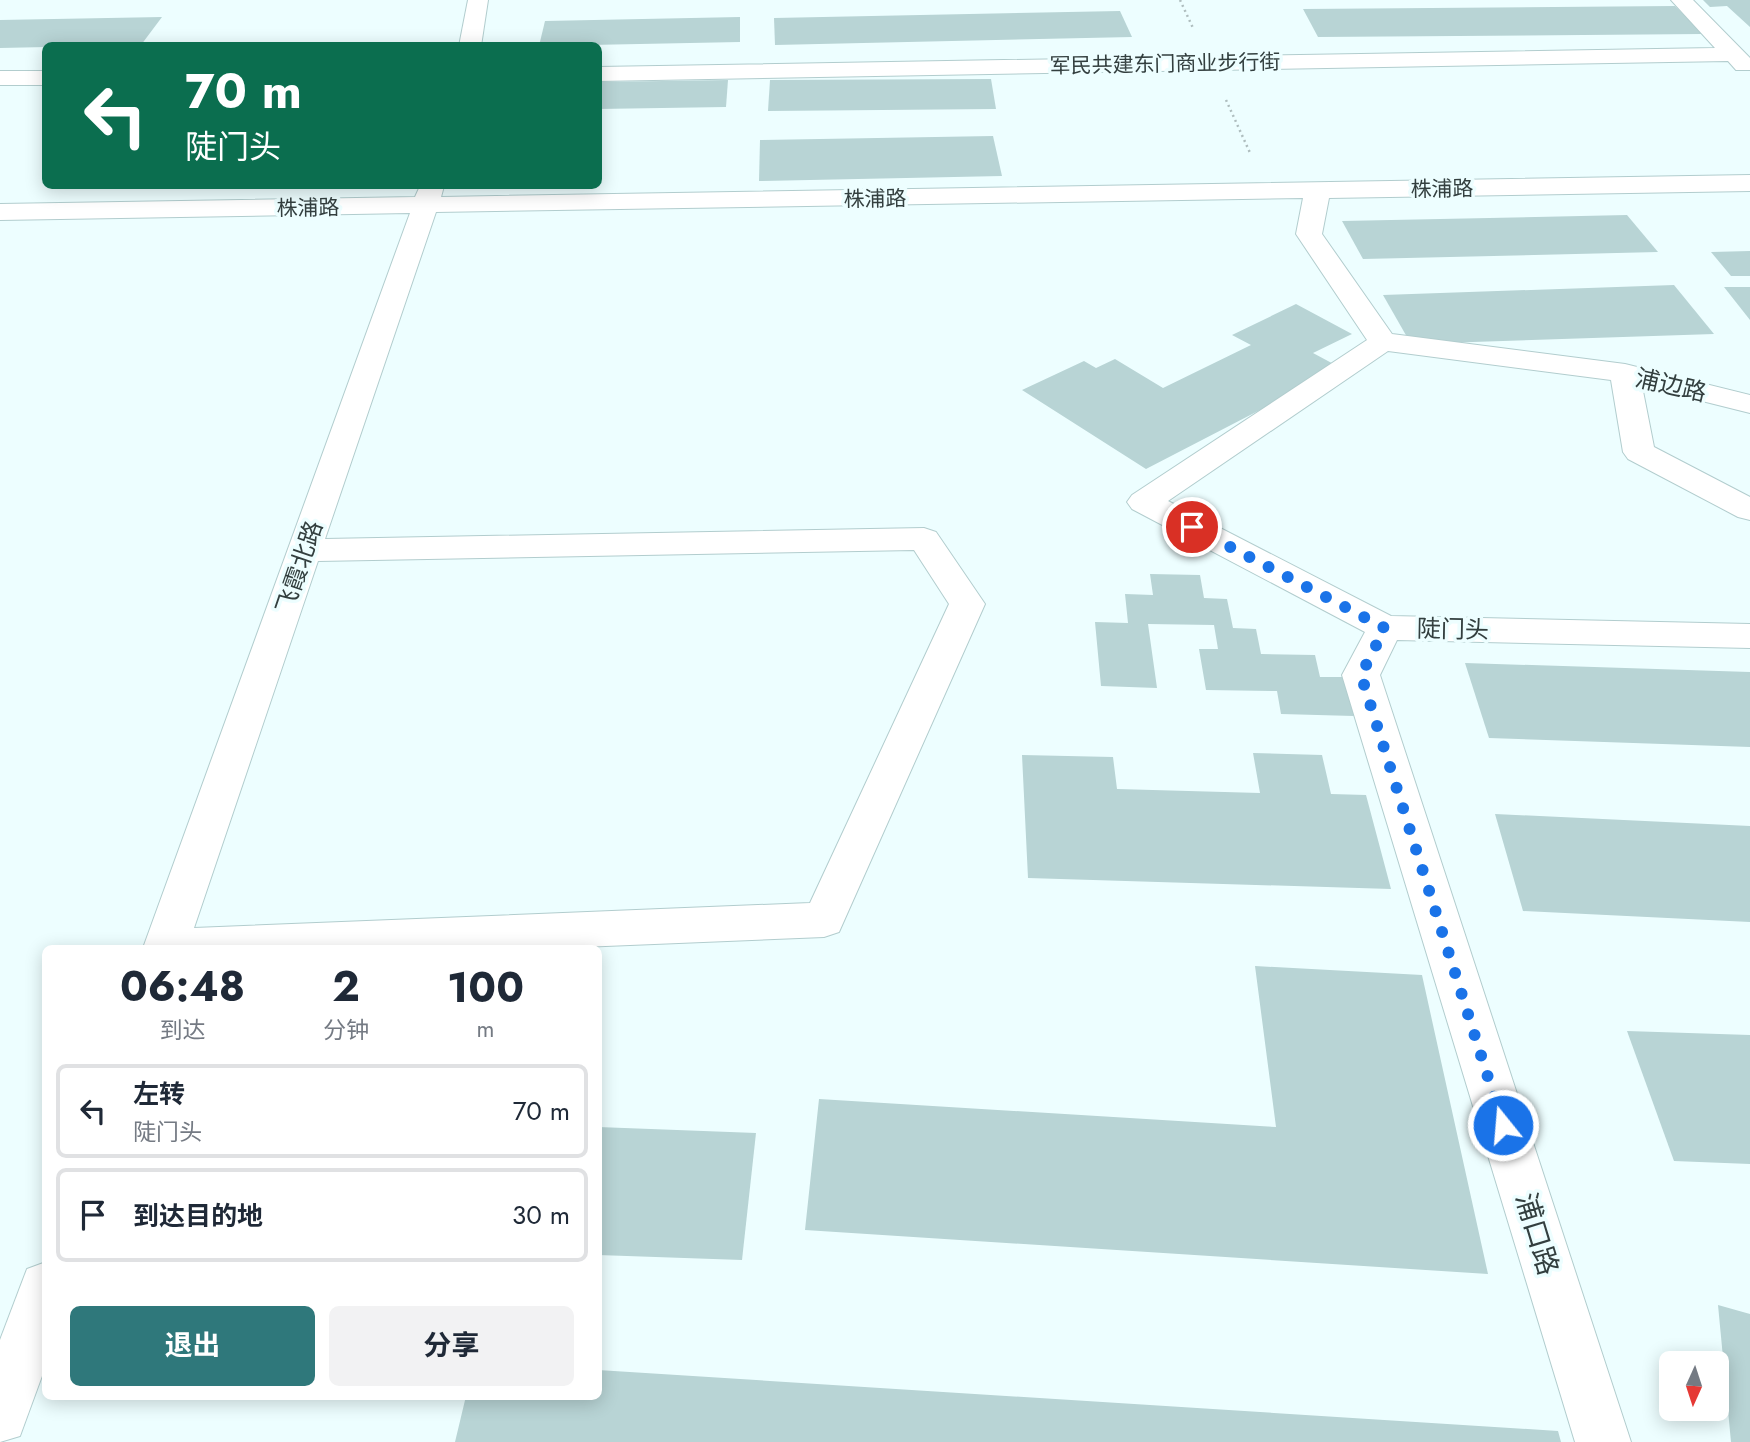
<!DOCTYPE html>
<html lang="zh">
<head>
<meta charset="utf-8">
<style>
  :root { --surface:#fff; --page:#f2f2f3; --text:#1f2937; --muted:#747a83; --line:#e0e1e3; --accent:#2f787b }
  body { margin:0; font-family:Jost,"Noto Sans SC",sans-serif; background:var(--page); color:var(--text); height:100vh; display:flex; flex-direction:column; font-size:26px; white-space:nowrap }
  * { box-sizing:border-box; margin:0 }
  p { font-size:23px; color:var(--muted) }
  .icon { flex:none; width:38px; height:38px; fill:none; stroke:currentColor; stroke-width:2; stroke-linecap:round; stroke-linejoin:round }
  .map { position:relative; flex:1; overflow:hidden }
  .sheet { position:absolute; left:42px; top:945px; width:560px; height:455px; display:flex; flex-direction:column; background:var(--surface); border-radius:10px; box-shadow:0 4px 18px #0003 }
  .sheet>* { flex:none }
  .hud { position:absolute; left:42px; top:42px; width:560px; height:147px; border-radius:10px; box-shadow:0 4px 18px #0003; background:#0b6e4f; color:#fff; overflow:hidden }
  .needle { width:46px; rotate:183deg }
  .tools { position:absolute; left:1659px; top:1351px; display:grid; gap:14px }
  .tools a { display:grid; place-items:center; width:70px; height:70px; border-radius:10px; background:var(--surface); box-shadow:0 4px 18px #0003; font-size:35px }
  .pin { position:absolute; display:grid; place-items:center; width:60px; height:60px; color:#fff; margin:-30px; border:4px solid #fff; border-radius:50%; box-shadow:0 2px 7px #0007 }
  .me { position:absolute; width:77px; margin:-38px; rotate:343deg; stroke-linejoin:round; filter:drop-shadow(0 0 5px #0008) }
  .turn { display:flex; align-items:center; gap:24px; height:147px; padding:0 28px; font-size:32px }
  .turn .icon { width:91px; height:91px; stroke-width:2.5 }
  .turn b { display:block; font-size:49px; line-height:60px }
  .eta { display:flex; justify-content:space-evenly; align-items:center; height:119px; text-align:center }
  .eta b { font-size:42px; font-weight:700; line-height:49px }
  .button { display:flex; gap:14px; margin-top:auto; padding:14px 28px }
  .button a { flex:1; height:80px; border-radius:10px; background:var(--accent); color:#fff; font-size:28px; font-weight:700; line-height:80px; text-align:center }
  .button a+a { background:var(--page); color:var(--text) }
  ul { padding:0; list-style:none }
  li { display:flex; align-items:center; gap:21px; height:94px; margin:0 14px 10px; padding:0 14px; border:4px solid var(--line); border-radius:10px }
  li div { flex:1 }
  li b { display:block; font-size:26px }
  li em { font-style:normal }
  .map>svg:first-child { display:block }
  .building { fill:#b8d4d5 }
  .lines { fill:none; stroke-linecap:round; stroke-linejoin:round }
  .minor-casing { stroke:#b2cdce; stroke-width:2 }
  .path { stroke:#aebdbe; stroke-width:2.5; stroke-dasharray:2 3.5; stroke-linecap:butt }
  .minor { fill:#fff; fill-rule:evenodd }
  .route { stroke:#1a73e8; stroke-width:12; stroke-dasharray:0 21.6 }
  .labels { text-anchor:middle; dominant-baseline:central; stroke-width:7; stroke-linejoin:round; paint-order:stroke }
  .far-street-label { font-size:21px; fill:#333f3f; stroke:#edfeff }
  .street-label { font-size:24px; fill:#333f3f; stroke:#edfeff }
  .near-street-label { font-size:28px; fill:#333f3f; stroke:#edfeff }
</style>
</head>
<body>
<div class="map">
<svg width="1750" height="1442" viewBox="0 0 1750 1442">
  <rect width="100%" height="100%" fill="#edfeff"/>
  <g class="building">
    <polygon points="1703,0 1750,0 1750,27 1727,6 1710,7"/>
    <polygon points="1675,6 1703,34 1318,37 1303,9"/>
    <polygon points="1120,11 1132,37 775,45 774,18"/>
    <polygon points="162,17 141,45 0,48 0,20"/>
    <polygon points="740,17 740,42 539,46 545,21"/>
    <polygon points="991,79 996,109 768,111 770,80"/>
    <polygon points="728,80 726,107 598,109 598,82"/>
    <polygon points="993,136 1002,176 759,181 760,140"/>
    <polygon points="1627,215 1658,252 1363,259 1342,221"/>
    <polygon points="1750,251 1750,276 1731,276 1711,252"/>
    <polygon points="1674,285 1714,334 1411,344 1383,295"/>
    <polygon points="1724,287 1750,287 1750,320"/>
    <polygon points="1296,304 1352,334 1313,353 1341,368 1146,469 1022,390 1084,361 1096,368 1115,359 1163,388 1251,345 1232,335"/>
    <polygon points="1150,574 1200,575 1204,598 1227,599 1233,628 1256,629 1261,654 1315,655 1320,677 1344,677 1354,716 1281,714 1277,691 1206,690 1199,649 1218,649 1214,625 1148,624 1157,688 1101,686 1095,622 1128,623 1125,594 1153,595"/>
    <polygon points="1465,663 1750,672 1750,747 1489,738"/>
    <polygon points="1253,753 1322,755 1331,794 1366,795 1391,889 1028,878 1022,755 1113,757 1117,789 1260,793"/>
    <polygon points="1495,814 1750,826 1750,922 1523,911"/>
    <polygon points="1255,966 1422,975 1488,1274 805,1230 819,1099 1276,1127"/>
    <polygon points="1627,1031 1750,1035 1750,1164 1674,1161"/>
    <polygon points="598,1127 756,1133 742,1260 598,1255"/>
    <polygon points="1718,1305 1750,1314 1750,1442 1731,1442"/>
    <polygon points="598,1370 1558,1431 1561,1442 455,1442 466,1396 598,1396"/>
  </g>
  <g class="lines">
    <g class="minor-casing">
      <g id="minor">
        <polygon points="468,0 488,0 481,46 459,46"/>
        <polygon points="1671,0 1693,0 1750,58 1750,70 1736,70 1728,61 598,81 598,67 1715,48"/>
        <rect x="0" y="71" width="46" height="14"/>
        <path d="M1750,175V191L1329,198L1322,234L1392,334L1625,364L1750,395V413L1642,386L1654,447L1750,497V520L1738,517L1628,459L1623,452L1611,380L1388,351L1168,501L1391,616L1750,624V648L1397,640L1380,675L1631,1442H1575L1342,675L1365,632L1132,509L1127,502L1132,495L1367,340L1296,234L1303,198L436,212L325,539L924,528L936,532L985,604L839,932L824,937L557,948H143L410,213L0,220V204L415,197L420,186H444L441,197ZM914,550L949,604L810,903L194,928L318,561Z"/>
        <polygon points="46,1262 46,1365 20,1436 0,1442 0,1340 27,1269"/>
      </g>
    </g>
    <g class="path">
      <polyline points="1180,0 1193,28"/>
      <polyline points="1226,100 1251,155"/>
    </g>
    <use href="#minor" class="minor"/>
  </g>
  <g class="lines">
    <polyline class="route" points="1192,527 1385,628 1361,675 1503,1125"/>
  </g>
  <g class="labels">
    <g class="far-street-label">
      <text transform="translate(1165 64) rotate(-1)">军民共建东门商业步行街</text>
      <text transform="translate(1442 189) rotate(-1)">株浦路</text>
      <text transform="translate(875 199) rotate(-1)">株浦路</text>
      <text transform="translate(308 208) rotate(-1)">株浦路</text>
    </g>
    <g class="street-label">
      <text transform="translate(1671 385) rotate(13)">浦边路</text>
      <text transform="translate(299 567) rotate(-71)">飞霞北路</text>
      <text transform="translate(1453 629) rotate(1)">陡门头</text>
    </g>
    <g class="near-street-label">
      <text transform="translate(1537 1234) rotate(73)">浦口路</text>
    </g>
  </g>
</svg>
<div class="tools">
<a><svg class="needle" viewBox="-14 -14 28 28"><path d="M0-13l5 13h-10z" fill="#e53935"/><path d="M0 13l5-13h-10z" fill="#747a83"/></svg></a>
</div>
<div class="pin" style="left:1192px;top:527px;background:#d93025"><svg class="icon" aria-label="arrive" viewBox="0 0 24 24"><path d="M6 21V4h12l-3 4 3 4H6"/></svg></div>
<svg class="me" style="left:1503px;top:1125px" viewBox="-20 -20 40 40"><circle r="17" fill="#1a73e8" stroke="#fff" stroke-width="3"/><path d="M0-11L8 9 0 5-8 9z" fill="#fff"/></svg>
<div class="hud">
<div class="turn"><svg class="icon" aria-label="left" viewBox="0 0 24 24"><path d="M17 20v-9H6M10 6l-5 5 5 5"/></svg><div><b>70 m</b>陡门头</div></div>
</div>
<section class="sheet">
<div class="eta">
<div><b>06:48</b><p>到达</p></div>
<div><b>2</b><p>分钟</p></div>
<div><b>100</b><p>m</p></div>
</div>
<ul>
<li><svg class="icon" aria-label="left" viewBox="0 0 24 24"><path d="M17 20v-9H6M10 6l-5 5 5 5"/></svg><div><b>左转</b><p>陡门头</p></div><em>70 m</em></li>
<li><svg class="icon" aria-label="arrive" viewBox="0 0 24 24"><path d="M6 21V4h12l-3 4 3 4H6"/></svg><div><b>到达目的地</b></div><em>30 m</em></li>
</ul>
<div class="button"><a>退出</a><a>分享</a></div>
</section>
</div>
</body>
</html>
